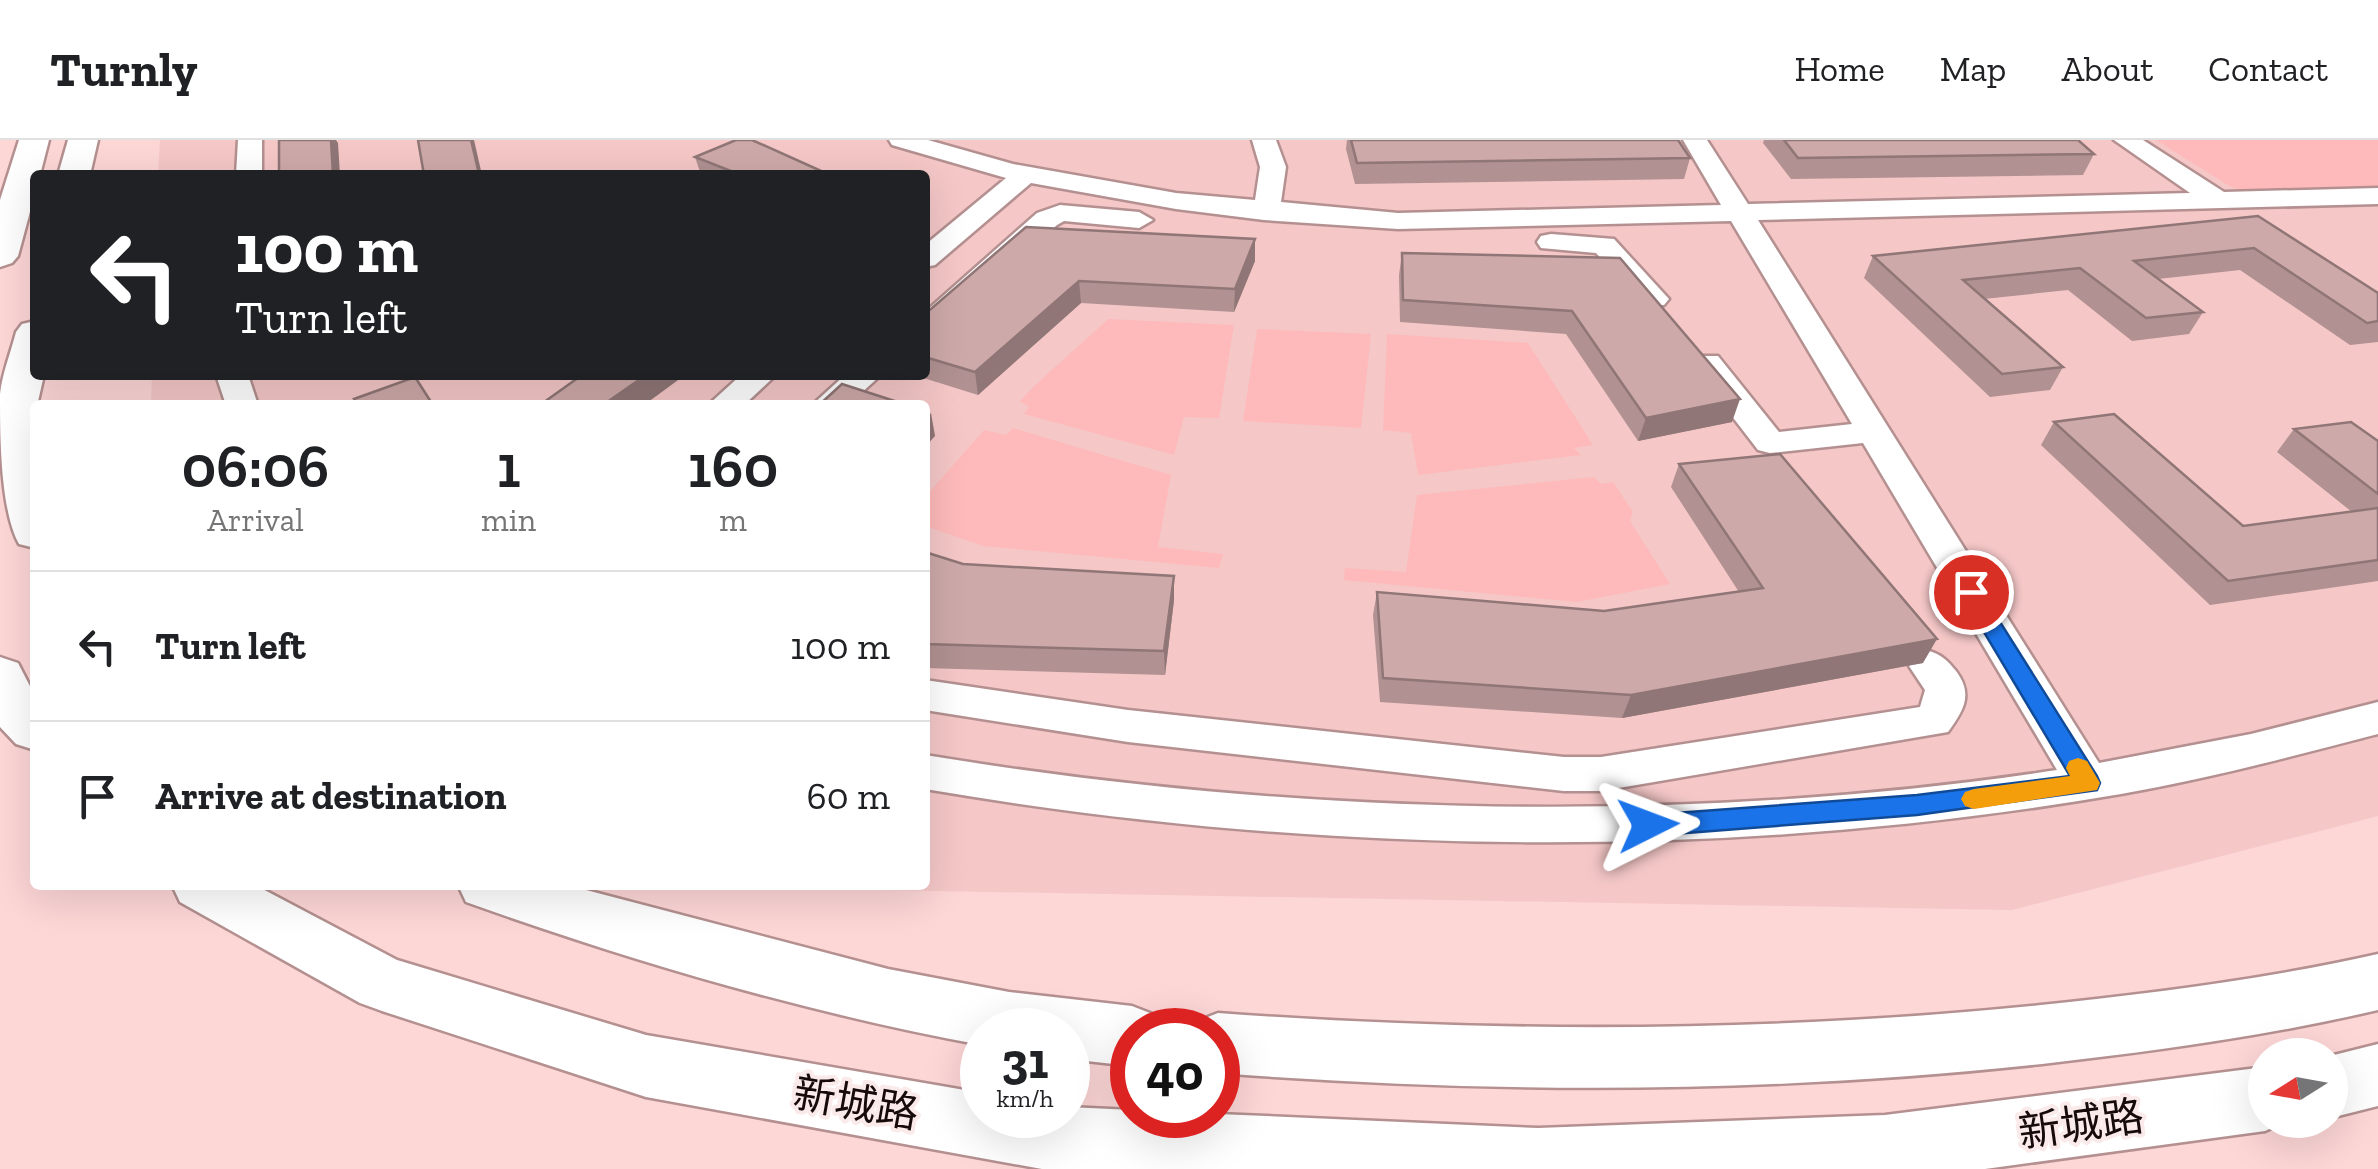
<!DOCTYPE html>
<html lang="en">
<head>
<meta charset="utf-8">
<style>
  :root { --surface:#fff; --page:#f6f6f6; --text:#202124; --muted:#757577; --line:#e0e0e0 }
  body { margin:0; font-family:"Zilla Slab","Noto Sans SC",serif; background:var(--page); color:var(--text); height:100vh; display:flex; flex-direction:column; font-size:38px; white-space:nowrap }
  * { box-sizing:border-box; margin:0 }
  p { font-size:32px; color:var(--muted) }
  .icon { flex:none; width:55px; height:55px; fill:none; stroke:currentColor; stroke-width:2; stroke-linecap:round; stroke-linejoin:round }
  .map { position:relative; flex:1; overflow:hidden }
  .side { position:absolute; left:30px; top:260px; width:900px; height:490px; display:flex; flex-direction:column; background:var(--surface); border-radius:10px; box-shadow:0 10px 40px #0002 }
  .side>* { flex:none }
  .hud { position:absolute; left:30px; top:30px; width:900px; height:210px; border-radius:10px; box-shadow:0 10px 40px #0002; background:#202124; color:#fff; overflow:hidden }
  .needle { width:65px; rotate:259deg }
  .tools { position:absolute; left:2248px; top:898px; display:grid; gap:20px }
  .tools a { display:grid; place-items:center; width:100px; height:100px; border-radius:50%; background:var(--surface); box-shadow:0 10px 40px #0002; font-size:50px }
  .speed { position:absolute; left:960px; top:868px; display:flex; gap:20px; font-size:50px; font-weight:700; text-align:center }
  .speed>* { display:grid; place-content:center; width:130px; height:130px; border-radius:50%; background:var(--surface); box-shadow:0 10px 40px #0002; line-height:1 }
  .speed small { font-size:25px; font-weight:400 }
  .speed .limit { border:15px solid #d22; background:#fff; color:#111 }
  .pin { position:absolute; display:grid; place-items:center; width:85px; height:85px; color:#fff; margin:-42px; border:5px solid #fff; border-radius:50%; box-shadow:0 2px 10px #0007 }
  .me { position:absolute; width:110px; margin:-55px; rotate:87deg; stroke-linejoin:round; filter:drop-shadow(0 0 8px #0008) }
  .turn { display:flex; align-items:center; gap:35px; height:210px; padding:0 40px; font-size:45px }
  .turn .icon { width:130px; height:130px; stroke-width:2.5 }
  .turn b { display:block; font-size:70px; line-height:85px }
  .eta { display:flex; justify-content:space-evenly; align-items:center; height:170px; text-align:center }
  .eta b { font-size:60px; font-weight:600; line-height:70px }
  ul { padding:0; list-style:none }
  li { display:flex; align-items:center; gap:30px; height:150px; padding:0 40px; border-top:2px solid var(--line) }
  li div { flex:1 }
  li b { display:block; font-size:38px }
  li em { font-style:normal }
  header { display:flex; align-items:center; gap:60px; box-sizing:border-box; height:140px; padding:0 50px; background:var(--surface); border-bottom:2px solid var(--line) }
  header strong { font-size:48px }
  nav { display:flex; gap:55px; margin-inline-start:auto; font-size:35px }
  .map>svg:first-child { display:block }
  .built { fill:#f5c7c7 }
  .green { fill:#febaba }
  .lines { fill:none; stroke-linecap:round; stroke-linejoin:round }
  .minor-casing { stroke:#b49090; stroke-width:5 }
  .major-casing { stroke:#b49090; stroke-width:5 }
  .minor { fill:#fff; fill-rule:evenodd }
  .major { fill:#fff; fill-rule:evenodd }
  .wall { fill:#b19191 }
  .shaded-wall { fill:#907676 }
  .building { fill:#cea9a9; stroke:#907676; stroke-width:2.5 }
  .route { fill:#1a73e8; stroke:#114b97; stroke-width:2.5 }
  .slow { fill:#f59e0b }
  .labels { text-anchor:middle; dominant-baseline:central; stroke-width:8; stroke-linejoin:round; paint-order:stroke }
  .near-street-label { font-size:42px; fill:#160a0a; stroke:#faeaea }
</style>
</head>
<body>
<header>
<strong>Turnly</strong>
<nav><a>Home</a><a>Map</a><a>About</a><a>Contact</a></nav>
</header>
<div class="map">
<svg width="2378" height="1029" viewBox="0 0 2378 1029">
  <rect width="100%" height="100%" fill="#fdd6d6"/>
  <polygon class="built" points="160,0 2378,0 2378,676 2012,770 827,749 816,745 925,745 925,265 151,265 152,235 925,235 925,35 158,35"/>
  <g class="green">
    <polygon points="2156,0 2378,0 2378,47 2249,52 2231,47"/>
    <path d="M1108,179L1234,185L1219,278L1184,277L1174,315L1024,274L1029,267L1020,261C1048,231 1078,208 1108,179Z"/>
    <polygon points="1257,189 1371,194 1361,288 1243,281"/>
    <polygon points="1387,194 1528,203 1593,305 1574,308 1581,315 1418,335 1411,293 1383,290"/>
    <polygon points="1013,288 1171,335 1158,407 1223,414 1219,428 983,406 925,386 925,357 984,290 1006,295"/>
    <polygon points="1594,337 1601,344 1613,342 1633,372 1630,381 1670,444 1577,462 1344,440 1345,428 1406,432 1417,355"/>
  </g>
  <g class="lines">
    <g class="minor-casing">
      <g id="minor">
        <polygon points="238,0 262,0 262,35 236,35"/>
        <path d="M889,0H928L1013,24L1176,53L1255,60L1260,27L1252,0H1276L1286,27L1281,62L1398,73L1721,65L1683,0H1707L1748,64L2190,53L2114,0H2143L2224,52L2378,48V64L1758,80L2099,623L2251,594L2378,562V594C2293,616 2208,639 2121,654C1728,722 1318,716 925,649V615C1296,676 1685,686 2057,630L1863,303L1770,313L1758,310L1691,223L1696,216H1718L1779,292L1852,284L1731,81L1398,89L1264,80L1176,69L1031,43L935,125L925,127V105L1006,38L892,5Z"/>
        <polygon points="1060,65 1139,72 1153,80 1139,88 1064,81 1057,85 936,194 925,197 925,172 1037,73"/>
        <polygon points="1551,94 1614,99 1669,159 1664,165 1644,165 1596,113 1541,108 1537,102 1541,96"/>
        <polygon points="216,235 248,235 258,265 226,265"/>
        <polygon points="741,235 776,235 744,265 708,265"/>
        <polygon points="845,235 881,235 848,265 812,265"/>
        <path d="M1929,511C1942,515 1947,520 1956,531C1974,555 1963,571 1948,592L1601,651H1564L1128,602L925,570V540L1128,570L1564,617H1601L1920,567L1925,550L1909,526L1915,516Z"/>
      </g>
    </g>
    <g class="major-casing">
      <g id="major">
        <polygon points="19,0 49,0 40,35 35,35 35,53 18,116 12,123 0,127 0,60"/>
        <polygon points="68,0 98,0 90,35 58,35"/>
        <path d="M35,181V235H44L34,279L35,408L19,404C0,370 0,293 0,254C2,234 11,212 16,192L22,184Z"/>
        <polygon points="0,517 18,523 35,556 35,610 16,604 0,587"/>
        <polygon points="172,745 255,745 397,820 646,895 982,953 982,975 1068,975 1068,967 1132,970 1132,975 1218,974 1538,988 1885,975 2265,927 2265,980 2289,980 2265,991 1985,1029 1042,1029 646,957 382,871 360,863 180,762"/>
        <path d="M458,745H567L888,829L1009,852L1132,866L1155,875L1161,890H1132V926L1068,919V890H982V905C808,873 634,822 466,762Z"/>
        <path d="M2378,814V870C2267,896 2155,911 2042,924C1767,954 1493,954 1218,933V890H1192L1195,882L1218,873C1493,893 1767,893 2041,865C2154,853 2267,839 2378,814Z"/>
        <polygon points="2378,904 2378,966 2330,978 2330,916"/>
      </g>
    </g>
    <use href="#minor" class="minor"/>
    <use href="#major" class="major"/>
  </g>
  <g class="wall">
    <polygon points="1347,0 1678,0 1690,18 1684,39 1355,44 1346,9"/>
    <polygon points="1764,0 2078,0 2094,14 2083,35 1791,39 1763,3"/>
    <polygon points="695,17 830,35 701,35"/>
    <polygon points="2258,76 2378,153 2378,202 2350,205 2240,130 2158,139 2203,172 2189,194 2132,201 2068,150 1984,159 2063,227 2050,250 1990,257 1864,138 1873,116"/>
    <polygon points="1026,87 1255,121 1234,172 1081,163 978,255 914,235 925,235 925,174"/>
    <polygon points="1402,113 1620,118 1732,282 1638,301 1566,194 1400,182 1399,135"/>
    <polygon points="2054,282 2243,386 2352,372 2277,312 2294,289 2378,301 2378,441 2210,465 2041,305"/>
    <polygon points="1679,324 1923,523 1622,578 1380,562 1373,475 1377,452 1604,471 1739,452 1671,347"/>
    <polygon points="925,412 963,424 1174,436 1174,460 1165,535 925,528"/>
  </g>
  <g class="shaded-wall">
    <polygon points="331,0 336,0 338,3 340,35 333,35"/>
    <polygon points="471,0 474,0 482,35 477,35"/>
    <polygon points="1255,99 1255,121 1234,172 1235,149"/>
    <polygon points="1079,141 1081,163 978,255 975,232"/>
    <polygon points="341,235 363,235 343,240"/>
    <polygon points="646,235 685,235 644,265 603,265"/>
    <polygon points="1740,259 1732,282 1638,301 1646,278"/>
    <polygon points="931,273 935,296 925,307 925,279"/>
    <polygon points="1174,436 1174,460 1165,535 1164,511"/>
    <polygon points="1937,499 1923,523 1622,578 1631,555"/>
  </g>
  <g class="building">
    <polygon points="279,0 331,0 333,35 279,35"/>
    <polygon points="418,0 471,0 479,34 424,35"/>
    <polygon points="736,0 752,0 830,35 741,35 695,17"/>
    <polygon points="1351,0 1678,0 1690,18 1357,23"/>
    <polygon points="1784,0 2078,0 2094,14 1798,18"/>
    <polygon points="2258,76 2378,153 2378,181 2367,183 2254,108 2134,121 2203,172 2146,178 2080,128 1963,140 2063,227 2002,234 1873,116"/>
    <polygon points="1026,87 1255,99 1235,149 1079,141 975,232 925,217 925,174"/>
    <polygon points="1402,113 1620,118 1740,259 1646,278 1572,171 1403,160"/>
    <polygon points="582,235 646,235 603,265 540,265"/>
    <polygon points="415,237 433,265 358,265 354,259"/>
    <polygon points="842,244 907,265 819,265"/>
    <polygon points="2114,274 2243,386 2378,368 2378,420 2228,441 2054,282"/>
    <polygon points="2351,282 2378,301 2378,354 2294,289"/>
    <polygon points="1780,314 1937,499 1631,555 1383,538 1377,452 1604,471 1763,448 1679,324"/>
    <polygon points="925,412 963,424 1174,436 1164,511 925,504"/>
  </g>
  <polygon class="route" points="1971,445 1978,447 2097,636 2100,643 2097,650 1917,675 1648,696 1639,693 1635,685 1639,678 1648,675 1917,655 2070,636 1960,452"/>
  <polygon class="slow" points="2078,618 2087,621 2100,643 2097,650 1974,669 1965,666 1961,659 1965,652 1974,649 2070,636 2066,628 2069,621"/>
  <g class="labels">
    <g class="near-street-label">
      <text transform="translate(856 963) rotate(10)">新城路</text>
      <text transform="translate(2081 984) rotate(-8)">新城路</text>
    </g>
  </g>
</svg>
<div class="tools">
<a><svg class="needle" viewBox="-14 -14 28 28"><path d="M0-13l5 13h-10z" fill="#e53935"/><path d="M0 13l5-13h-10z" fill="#757577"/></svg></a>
</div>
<div class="speed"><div>31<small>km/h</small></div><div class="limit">40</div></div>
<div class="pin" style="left:1971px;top:452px;background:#d93025"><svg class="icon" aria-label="arrive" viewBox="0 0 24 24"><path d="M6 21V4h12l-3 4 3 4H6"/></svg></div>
<svg class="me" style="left:1648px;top:685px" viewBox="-20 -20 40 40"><path d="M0-17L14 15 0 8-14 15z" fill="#1a73e8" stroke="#fff" stroke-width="4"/></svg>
<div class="hud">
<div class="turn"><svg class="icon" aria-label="left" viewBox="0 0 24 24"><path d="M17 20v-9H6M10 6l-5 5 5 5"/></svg><div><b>100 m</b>Turn left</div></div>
</div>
<section class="side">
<div class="eta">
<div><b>06:06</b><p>Arrival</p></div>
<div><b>1</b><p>min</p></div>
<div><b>160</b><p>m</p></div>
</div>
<ul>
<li><svg class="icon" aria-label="left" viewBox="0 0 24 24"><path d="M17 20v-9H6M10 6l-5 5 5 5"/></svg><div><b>Turn left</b></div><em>100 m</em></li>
<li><svg class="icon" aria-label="arrive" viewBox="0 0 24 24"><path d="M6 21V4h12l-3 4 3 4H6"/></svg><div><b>Arrive at destination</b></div><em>60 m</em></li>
</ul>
</section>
</div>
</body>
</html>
